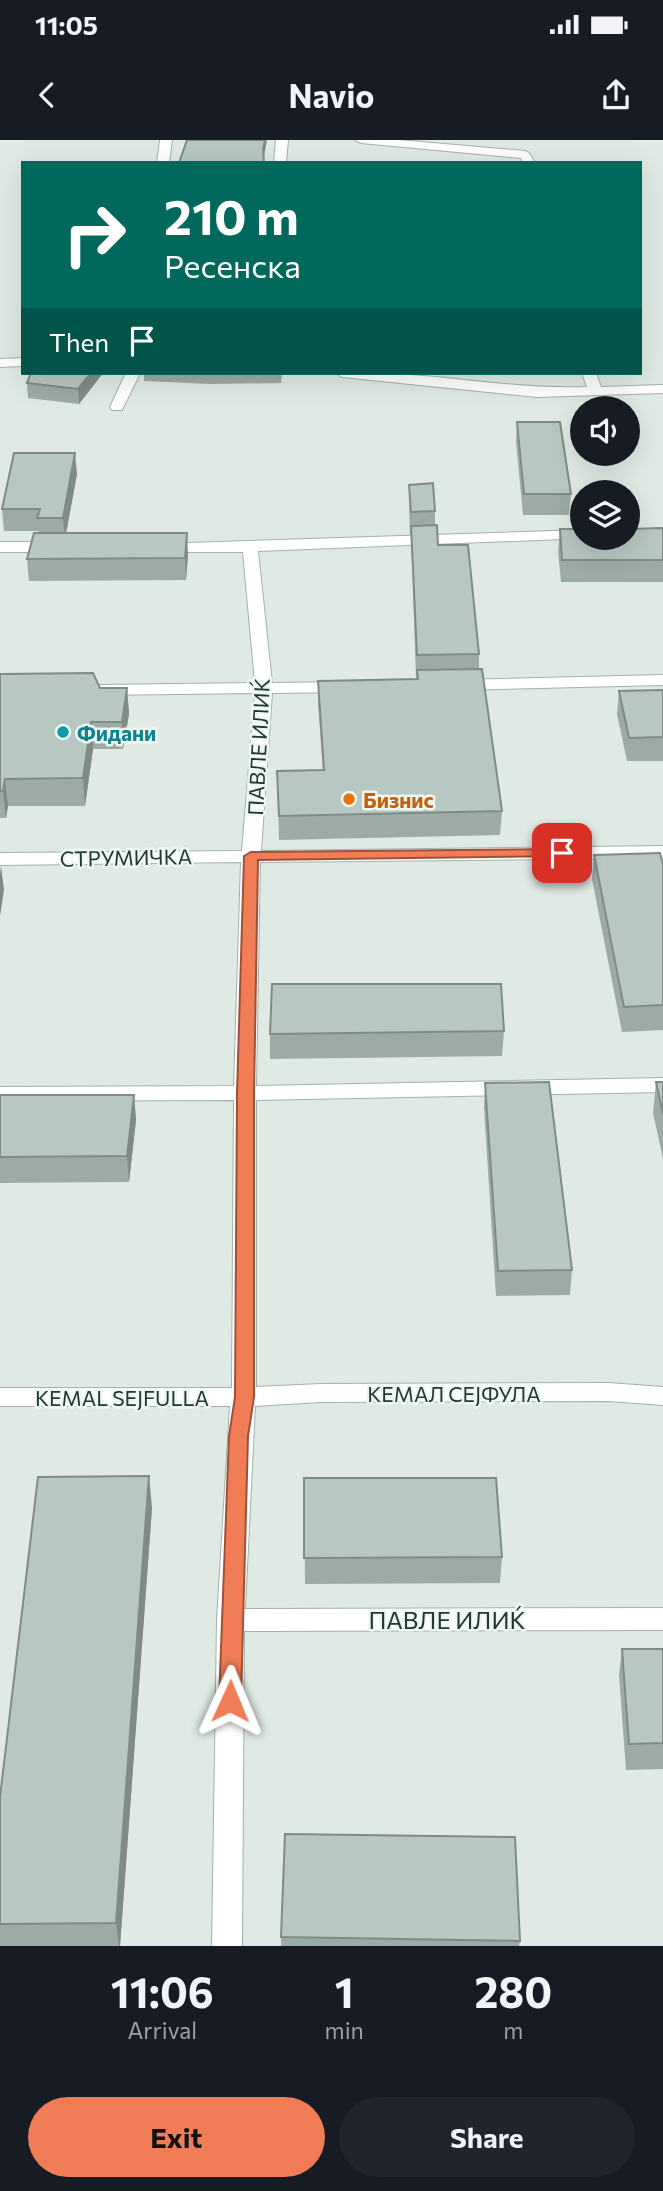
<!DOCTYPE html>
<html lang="en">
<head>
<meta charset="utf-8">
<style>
  :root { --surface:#171b24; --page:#20242c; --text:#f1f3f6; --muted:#9ea1a6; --accent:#f07d56 }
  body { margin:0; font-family:Commissioner,sans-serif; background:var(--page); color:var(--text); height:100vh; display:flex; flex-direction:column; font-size:26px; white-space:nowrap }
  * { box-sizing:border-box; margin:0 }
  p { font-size:23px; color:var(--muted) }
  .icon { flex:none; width:38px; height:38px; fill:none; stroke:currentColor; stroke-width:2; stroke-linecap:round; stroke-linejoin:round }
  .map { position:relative; height:1806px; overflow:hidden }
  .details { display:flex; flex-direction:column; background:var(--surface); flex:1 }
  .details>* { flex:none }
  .guide { position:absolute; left:21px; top:21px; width:621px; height:214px; border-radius:0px; box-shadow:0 7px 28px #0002; background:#00695c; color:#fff; overflow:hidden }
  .buttons { position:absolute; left:570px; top:256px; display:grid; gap:14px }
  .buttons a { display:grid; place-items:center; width:70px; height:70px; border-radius:50%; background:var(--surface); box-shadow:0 7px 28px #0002; font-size:35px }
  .pin { position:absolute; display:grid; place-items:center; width:60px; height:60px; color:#fff; margin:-30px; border-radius:14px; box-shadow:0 4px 10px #0006 }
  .me { position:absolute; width:77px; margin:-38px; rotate:1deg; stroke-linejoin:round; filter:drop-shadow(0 0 5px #0008) }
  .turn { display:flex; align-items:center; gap:24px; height:147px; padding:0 28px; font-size:32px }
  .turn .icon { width:91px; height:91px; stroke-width:2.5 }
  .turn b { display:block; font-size:49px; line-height:60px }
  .then { display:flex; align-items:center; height:66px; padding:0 28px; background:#0003; gap:14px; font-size:26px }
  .eta { display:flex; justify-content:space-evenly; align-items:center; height:119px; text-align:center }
  .eta b { font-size:42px; font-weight:700; line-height:49px }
  .button { display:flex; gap:14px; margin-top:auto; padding:14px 28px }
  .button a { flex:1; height:80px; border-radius:42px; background:var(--accent); color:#111; font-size:28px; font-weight:700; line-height:80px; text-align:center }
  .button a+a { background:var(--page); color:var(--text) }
  .status { display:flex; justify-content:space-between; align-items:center; height:49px; padding:0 35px; background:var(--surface); direction:ltr }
  .status svg { height:19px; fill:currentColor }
  header { display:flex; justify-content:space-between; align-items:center; height:91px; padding:0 28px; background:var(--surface); font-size:32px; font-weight:700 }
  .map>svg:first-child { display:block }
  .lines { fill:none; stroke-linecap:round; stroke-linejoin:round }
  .minor-casing { stroke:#a2b1ac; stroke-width:2 }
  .minor { fill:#fff; fill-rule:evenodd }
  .wall { fill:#9daba6 }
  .shaded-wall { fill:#808b87 }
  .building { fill:#b7c7c1; stroke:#808b87; stroke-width:2 }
  .route { fill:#f07d56; stroke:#9c5138; stroke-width:2 }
  .culture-dot { fill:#0f9aa8; stroke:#eff7f3; stroke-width:2.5 }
  .food-dot { fill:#e8710a; stroke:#eff7f3; stroke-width:2.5 }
  .labels { text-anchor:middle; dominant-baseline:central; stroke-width:5; stroke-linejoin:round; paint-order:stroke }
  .culture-label { font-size:21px; font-weight:bold; fill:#0d838f; stroke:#eff7f3; text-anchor:start }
  .street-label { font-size:21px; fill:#203933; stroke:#eff7f3 }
  .food-label { font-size:21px; font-weight:bold; fill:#c56008; stroke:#eff7f3; text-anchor:start }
  .near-street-label { font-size:24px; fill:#203933; stroke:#eff7f3 }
</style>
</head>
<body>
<div class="status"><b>11:05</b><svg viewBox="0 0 49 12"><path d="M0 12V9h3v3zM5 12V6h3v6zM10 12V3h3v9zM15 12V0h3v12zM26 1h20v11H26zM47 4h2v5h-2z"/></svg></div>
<header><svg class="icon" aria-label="back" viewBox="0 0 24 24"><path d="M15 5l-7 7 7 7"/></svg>Navio<svg class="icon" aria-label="share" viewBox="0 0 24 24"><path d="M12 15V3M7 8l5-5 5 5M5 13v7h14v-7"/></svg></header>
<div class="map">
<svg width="663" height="1806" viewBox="0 0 663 1806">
  <rect width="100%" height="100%" fill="#dfeae5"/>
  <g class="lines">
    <g class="minor-casing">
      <g id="minor">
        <polygon points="160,0 172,0 169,23 157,23"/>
        <polygon points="276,0 288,0 286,23 274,23"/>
        <polygon points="355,0 399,0 525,11 529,13 535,23 523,23 521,18 361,3"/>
        <polygon points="23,218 23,226 0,227 0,219"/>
        <polygon points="126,233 140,233 122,270 112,270 110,267"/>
        <path d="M335,233C419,229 503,250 587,247L582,233H596L601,247L663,245V253L537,257L342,237Z"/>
        <polygon points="583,390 583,397 589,398 258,411 272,543 346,542 355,547 346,552 272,553 261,711 663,706 663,718 260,722 256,946 663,938 663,952 256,960 256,1247 321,1244 608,1243 663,1247 663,1265 608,1261 321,1262 255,1266 245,1469 663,1468 663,1490 244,1491 242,1806 212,1806 217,1480 230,1266 0,1266 0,1248 232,1248 234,960 0,961 0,947 234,946 241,722 0,725 0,713 242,711 255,553 98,555 89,550 98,545 255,543 243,412 162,412 154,407 156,404"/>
        <polygon points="0,402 59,402 67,407 59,412 0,412"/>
        <polygon points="663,535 663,545 455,550 446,545 455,540"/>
      </g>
    </g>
    <use href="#minor" class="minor"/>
  </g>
  <g class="wall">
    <polygon points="103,233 79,264 28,258 27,243"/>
    <polygon points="144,233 282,233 281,243 211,244 144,241"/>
    <polygon points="517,282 571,354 569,375 523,375 516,302"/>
    <polygon points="77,334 66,393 188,415 186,440 29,441 27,419 39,393 38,391 4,391 2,369"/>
    <polygon points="409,345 435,371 435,385 438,405 479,514 479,529 502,671 500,695 279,700 277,631 323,630 318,564 318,541 417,539 416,538 411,394 410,394 409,366"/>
    <polygon points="663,388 663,442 561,442 558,411 560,389"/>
    <polygon points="0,534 100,548 127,548 129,574 123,609 93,609 85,666 8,666 6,678 0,678"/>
    <polygon points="663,550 663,621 627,621 617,574 619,551"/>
    <polygon points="594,715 663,724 663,890 622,892 592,739"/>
    <polygon points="504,891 502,916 270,919 270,894"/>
    <polygon points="656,942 663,942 663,1019 653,973"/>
    <polygon points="485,943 572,1130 570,1155 496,1156 484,968"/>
    <polygon points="0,955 134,955 136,980 129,1042 0,1043"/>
    <polygon points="304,1338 502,1417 500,1443 305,1444"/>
    <polygon points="152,1368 120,1806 0,1806 0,1657"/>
    <polygon points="622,1509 663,1509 663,1629 626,1630 619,1535"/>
    <polygon points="281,1797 520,1801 519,1806 281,1806"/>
  </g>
  <g class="shaded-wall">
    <polygon points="265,0 267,0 263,21 263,9"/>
    <polygon points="91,233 103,233 79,264 78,249"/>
    <polygon points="75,313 77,334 65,399 63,378"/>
    <polygon points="187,393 188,415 186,440 185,418"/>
    <polygon points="127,548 129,574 123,609 122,582"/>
    <polygon points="91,582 93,609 85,666 83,638"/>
    <polygon points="5,639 8,666 6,678 3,651"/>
    <polygon points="1,726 4,750 0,776 0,734"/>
    <polygon points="134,955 136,980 129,1042 127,1016"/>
    <polygon points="149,1336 152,1368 120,1806 119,1806 116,1783"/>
  </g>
  <g class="building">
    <polygon points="187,0 265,0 263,9 264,23 179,23"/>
    <polygon points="31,233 91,233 78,249 27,243"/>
    <polygon points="517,282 560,282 571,354 524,354"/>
    <polygon points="14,313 75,313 63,378 37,378 40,369 2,369"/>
    <polygon points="433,343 435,371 411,372 409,345"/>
    <polygon points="437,385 438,405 468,405 479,514 417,515 411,386"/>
    <polygon points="663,388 663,420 562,420 560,389 583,389 583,397 628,397 628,389"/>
    <polygon points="34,393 187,393 185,418 27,419"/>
    <polygon points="482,529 502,671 279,676 277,631 324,630 318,541 418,539 417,530"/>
    <polygon points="93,533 100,548 127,548 122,582 91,582 83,638 5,639 3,651 0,651 0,534"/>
    <polygon points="663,550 663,597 629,598 619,551"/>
    <polygon points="660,713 663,724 663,865 624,867 594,715"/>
    <polygon points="272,844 501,844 504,891 270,894"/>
    <polygon points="549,942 572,1130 498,1131 485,943"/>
    <polygon points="656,942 663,942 663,974"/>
    <polygon points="0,955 134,955 127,1016 0,1017"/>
    <polygon points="149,1336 116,1783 0,1784 0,1657 38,1337"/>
    <polygon points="304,1338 496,1338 502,1417 304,1418"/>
    <polygon points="622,1509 663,1509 663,1603 629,1604"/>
    <polygon points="285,1694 515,1697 520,1801 281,1797"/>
  </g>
  <polygon class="route" points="562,709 570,713 568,716 258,720 254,953 254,1257 248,1296 241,1561 237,1567 230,1570 222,1567 219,1561 229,1296 235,1257 237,953 244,716 251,712"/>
  <circle class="culture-dot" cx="63" cy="592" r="7"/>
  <circle class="food-dot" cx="349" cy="659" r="7"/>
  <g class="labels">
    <g class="culture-label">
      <text x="77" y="592">Фидани</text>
    </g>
    <g class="street-label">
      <text transform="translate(258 607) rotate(-87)">ПАВЛЕ ИЛИЌ</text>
      <text transform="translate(126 717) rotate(-1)">СТРУМИЧКА</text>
      <text x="454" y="1253">КЕМАЛ СЕЈФУЛА</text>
      <text x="122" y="1257">KEMAL SEJFULLA</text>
    </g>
    <g class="food-label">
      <text x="363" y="659">Бизнис</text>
    </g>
    <g class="near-street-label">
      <text x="447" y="1479">ПАВЛЕ ИЛИЌ</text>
    </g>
  </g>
</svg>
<div class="buttons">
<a><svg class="icon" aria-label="sound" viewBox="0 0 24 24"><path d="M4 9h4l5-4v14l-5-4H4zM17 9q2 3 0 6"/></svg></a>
<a><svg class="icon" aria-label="layers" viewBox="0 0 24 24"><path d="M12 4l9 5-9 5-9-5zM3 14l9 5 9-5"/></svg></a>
</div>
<div class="pin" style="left:562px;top:713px;background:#d93025"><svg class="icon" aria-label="arrive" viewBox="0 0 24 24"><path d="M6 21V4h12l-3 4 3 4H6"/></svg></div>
<svg class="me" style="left:230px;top:1561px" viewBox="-20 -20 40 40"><path d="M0-17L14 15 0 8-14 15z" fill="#f07d56" stroke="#fff" stroke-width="4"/></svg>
<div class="guide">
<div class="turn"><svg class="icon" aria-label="right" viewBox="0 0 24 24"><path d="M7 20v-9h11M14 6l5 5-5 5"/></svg><div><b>210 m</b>Ресенска</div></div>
<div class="then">Then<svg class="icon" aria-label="arrive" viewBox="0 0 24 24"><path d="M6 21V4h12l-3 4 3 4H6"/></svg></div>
</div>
</div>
<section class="details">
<div class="eta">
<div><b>11:06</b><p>Arrival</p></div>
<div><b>1</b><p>min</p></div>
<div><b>280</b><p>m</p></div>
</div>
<div class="button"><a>Exit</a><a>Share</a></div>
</section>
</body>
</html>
